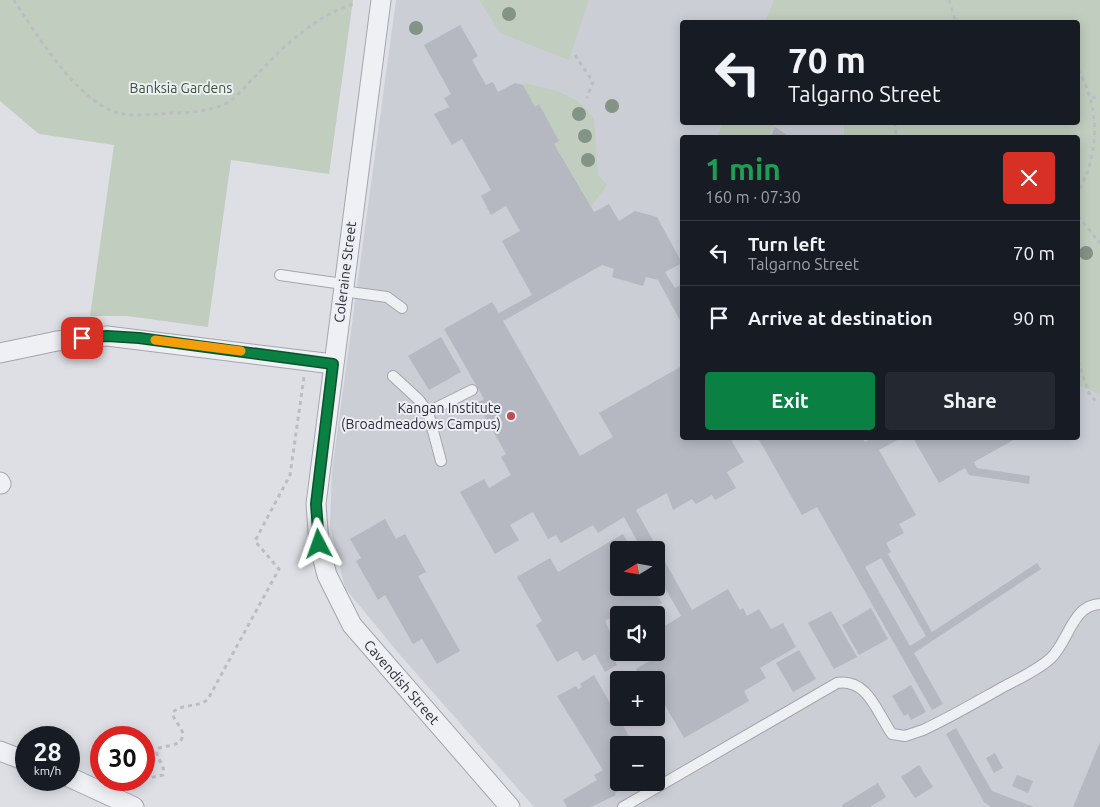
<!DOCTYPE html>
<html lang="en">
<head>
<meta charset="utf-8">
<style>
  :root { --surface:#171b24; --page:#242831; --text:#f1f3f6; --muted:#9ea1a6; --line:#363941; --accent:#0b8043 }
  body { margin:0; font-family:Ubuntu,sans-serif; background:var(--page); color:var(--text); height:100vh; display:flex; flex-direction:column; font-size:19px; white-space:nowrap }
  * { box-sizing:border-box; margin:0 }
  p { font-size:16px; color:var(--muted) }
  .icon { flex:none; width:28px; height:28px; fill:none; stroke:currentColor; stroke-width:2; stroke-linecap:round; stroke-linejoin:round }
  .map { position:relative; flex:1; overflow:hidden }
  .sheet { position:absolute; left:680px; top:135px; width:400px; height:305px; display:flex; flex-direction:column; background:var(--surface); border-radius:5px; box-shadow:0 2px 12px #0003 }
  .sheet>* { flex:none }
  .guide { position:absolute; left:680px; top:20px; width:400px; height:105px; border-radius:5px; box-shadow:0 2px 12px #0003; background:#171b24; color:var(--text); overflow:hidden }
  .needle { width:32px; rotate:259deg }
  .fabs { position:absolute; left:610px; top:541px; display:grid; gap:10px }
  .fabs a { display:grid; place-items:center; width:55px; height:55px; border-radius:5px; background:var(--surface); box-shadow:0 2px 12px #0003; font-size:25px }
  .speed { position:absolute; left:15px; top:726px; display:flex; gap:10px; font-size:25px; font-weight:700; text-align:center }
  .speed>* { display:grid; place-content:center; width:65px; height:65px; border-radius:50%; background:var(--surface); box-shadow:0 2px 12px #0003; line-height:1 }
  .speed small { font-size:12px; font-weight:400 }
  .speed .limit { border:8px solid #d22; background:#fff; color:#111 }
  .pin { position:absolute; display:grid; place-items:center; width:42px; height:42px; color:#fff; margin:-21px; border-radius:10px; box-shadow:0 2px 8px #0006 }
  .me { position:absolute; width:55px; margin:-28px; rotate:356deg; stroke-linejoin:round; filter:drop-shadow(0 0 4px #0008) }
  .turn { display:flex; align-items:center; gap:18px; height:105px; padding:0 25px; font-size:22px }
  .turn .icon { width:65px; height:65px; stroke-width:2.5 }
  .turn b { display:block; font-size:35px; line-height:42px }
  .round { display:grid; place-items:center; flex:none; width:52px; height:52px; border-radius:5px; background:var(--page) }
  .headline { display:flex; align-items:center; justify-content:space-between; height:85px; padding:0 25px }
  h1 { font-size:30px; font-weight:600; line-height:38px; color:#1e9e55 }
  .button { display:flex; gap:10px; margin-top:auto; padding:10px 25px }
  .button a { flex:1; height:58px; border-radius:5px; background:var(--accent); color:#fff; font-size:20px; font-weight:600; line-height:58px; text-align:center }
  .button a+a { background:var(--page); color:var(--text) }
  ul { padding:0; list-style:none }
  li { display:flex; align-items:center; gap:15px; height:65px; padding:0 25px; border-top:1px solid var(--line) }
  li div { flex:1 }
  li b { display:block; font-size:19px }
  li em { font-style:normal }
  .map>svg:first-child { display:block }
  .built { fill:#ccced6; fill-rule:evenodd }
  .green { fill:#c1cebf }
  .building { fill:#b5b8c1; fill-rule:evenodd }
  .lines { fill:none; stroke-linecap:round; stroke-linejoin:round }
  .service-casing { stroke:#a3a6ae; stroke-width:12 }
  .minor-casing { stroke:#a3a6ae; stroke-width:21 }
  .path { stroke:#bcbdc4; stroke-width:3; stroke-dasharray:4 4; stroke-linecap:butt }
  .service { stroke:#eff0f4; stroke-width:10 }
  .minor { stroke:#eff0f4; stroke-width:19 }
  .tree { fill:#839386 }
  .route-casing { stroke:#07532c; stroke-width:12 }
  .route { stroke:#0b8043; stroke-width:9 }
  .slow { stroke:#f59e0b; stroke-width:9 }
  .poi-dot { fill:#bd4f50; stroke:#eceef3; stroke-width:2 }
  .labels { text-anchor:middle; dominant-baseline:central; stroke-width:4; stroke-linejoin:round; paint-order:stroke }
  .park-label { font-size:14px; fill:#395438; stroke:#eceef3 }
  .street-label { font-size:14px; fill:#292c3a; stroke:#eceef3 }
  .poi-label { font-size:14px; fill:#292c3a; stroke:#eceef3; text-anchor:end }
</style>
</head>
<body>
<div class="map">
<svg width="1100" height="807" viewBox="0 0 1100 807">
  <rect width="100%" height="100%" fill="#dddfe5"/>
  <path class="built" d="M396,0H776L810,22H682V122L843,123L844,137L682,138V438H1078V386L1100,395V807H534L400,655L345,588L330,527L332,471ZM619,550H656V588H619ZM619,615H656V652H619ZM619,680H656V718H619ZM619,745H656V782H619Z"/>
  <g class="green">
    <polygon points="0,0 353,0 329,174 231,160 208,327 127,316 90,316 114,145 39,134 0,101"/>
    <polygon points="479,0 589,0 569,60 500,33"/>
    <polygon points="774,0 1100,0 1100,395 1078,386 1078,138 844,137 843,123 1078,122 1078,22 765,22"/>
    <polygon points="526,83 558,91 578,101 594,118 598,175 607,185 591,207 554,144 559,141 539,105 535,107 523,85"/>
    <polygon points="723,123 723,122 776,123 768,137 717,137"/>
  </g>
  <g class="building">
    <polygon points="460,25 478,56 472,60 486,85 493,82 498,92 515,83 523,85 535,107 539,104 559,141 554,144 594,212 609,204 619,221 635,211 657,217 682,263 665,272 675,288 682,284 682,324 658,280 646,277 643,286 612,277 614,269 602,265 503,321 580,456 613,437 599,413 682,366 682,438 730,438 744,462 727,472 736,488 715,500 712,495 696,504 692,499 673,510 667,493 636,510 692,610 728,589 740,610 743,608 747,616 759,609 771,629 783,623 796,647 760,668 766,678 744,691 749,701 684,738 662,700 656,703 656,680 642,680 636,669 651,660 647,652 656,652 656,619 658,618 663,627 681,616 656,572 656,550 642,550 624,517 598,533 593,525 561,543 556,535 548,539 533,512 510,525 519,540 495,554 460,492 484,479 489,488 511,475 501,457 506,454 477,403 484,399 444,329 492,302 499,313 532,295 502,241 520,231 506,206 491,215 481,196 491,190 462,139 452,145 434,114 449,107 444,98 451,94 424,45"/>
    <polygon points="775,127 791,138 770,138"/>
    <polygon points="441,337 461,372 429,390 408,356"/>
    <path d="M758,438H862L865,442L873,438L874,440L879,438H901L879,450L916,515L899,524L904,533L886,543L891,552L888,554L932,632L1037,563L1041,569L914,653L943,704L932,710L817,507L802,515ZM881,558L926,636L910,646L865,567Z"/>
    <polygon points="913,438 1017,438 974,462 977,468 1030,476 1029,484 969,475 965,468 939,483"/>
    <polygon points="385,519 396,539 405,534 426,572 418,576 460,651 437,664 422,639 413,644 385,595 378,600 356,561 361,558 350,539"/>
    <polygon points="623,534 632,550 619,550 619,588 653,588 662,603 641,615 636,615 631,606 605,621 615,643 619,641 619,652 627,652 615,659 607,647 617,665 605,672 595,654 583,661 577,651 557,662 536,625 542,621 517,577 550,558 558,572"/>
    <polygon points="871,608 888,639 859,655 842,625"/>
    <polygon points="831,611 857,657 834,669 808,623"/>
    <polygon points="799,650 816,679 793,692 776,663"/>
    <polygon points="594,675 634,745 619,745 619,782 638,782 623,791 622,789 615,793 616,795 591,807 567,807 563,800 597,780 594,775 603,770 557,696 576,686 578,689 582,687 580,684"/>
    <polygon points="911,685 926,712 911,720 908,714 904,716 892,696"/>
    <polygon points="956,728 992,791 1034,807 991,807 984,802 946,734"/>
    <polygon points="1100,742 1100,807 1073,807"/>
    <polygon points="995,753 1003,768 994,773 986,758"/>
    <polygon points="919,765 933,787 915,798 901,777"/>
    <polygon points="1017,775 1033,781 1028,793 1012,786"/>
    <polygon points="878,783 886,797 870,807 843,807 842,805"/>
  </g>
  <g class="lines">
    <g class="service-casing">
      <g id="service">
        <polyline points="280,275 343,284"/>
        <polyline points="342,291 387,297 402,308"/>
        <polyline points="393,376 419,400 428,412 441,461"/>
        <polyline points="428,412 472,390"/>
        <path d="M623,807L837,683C868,678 877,713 892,734L905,736L923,730C951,717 978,701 1005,686C1020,678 1038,670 1051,658C1069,641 1072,605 1100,604"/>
      </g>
    </g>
    <g class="minor-casing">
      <g id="minor">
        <path id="s1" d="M381,0L316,504L319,544L327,575L352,625L510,807"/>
        <polyline points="0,353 57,341 107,336 333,364"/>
        <polyline points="0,482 1,484"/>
        <polyline points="0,751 26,761"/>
        <polyline points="69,777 134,807"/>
      </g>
    </g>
    <g class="path">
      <path d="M14,0C36,34 78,102 118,113C134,117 154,114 171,113C190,113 217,111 233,99C243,90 252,79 262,69C287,43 319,14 354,4"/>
      <polyline points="949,0 956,22"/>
      <polyline points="575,55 593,82 587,98"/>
      <path d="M1078,70C1100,107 1100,154 1078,192"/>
      <polyline points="1092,98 1100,96"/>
      <polyline points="895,122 896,138"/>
      <polyline points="1078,216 1100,243"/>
      <polyline points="1078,361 1089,393 1097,403"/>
      <path d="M144,779L163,775C166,765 155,758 157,749C164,745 179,747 182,738C186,728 172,722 173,712C183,703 199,708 208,699L279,569L255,541L290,475L304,377"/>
      <polyline points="129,786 134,781 139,780"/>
    </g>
    <use href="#service" class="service"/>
    <use href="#minor" class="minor"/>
  </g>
  <g class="tree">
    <circle cx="509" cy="14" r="7"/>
    <circle cx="416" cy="28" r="7"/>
    <circle cx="612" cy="106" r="7"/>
    <circle cx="579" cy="114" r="7"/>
    <circle cx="585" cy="136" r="7"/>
    <circle cx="588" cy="160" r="7"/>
    <circle cx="1086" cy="253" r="7"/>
  </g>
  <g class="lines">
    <g class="route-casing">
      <polyline id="route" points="82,338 107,336 139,338 333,364 316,504 319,544"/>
    </g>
    <use href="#route" class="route"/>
    <polyline class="slow" points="155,340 241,351"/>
  </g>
  <circle class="poi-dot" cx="511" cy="416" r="5"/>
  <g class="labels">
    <g class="park-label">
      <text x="181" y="88">Banksia Gardens</text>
    </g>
    <g class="street-label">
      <text transform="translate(345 272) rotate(-83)">Coleraine Street</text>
      <text stroke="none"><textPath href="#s1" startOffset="712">Cavendish Street</textPath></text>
    </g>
    <g class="poi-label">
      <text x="501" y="408">Kangan Institute<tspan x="501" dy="16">(Broadmeadows Campus)</tspan></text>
    </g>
  </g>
</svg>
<div class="fabs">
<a><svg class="needle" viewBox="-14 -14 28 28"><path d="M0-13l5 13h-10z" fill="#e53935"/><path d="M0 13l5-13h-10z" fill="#9ea1a6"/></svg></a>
<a><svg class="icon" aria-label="sound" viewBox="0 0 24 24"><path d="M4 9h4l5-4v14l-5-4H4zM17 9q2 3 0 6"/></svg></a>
<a>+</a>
<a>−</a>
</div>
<div class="speed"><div>28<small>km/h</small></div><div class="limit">30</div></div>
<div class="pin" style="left:82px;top:338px;background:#d93025"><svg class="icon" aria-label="arrive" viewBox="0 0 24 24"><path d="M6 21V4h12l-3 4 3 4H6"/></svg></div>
<svg class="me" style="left:319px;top:544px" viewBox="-20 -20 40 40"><path d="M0-17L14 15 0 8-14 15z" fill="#0b8043" stroke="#fff" stroke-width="4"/></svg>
<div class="guide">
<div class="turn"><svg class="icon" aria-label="left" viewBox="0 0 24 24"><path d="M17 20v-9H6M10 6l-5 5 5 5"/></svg><div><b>70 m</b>Talgarno Street</div></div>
</div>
<section class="sheet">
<div class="headline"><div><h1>1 min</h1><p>160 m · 07:30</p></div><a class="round" style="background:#d93025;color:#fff"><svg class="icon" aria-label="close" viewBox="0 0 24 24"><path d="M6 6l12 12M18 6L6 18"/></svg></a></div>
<ul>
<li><svg class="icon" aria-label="left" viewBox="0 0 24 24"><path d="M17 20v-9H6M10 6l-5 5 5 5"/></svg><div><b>Turn left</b><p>Talgarno Street</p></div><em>70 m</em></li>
<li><svg class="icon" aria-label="arrive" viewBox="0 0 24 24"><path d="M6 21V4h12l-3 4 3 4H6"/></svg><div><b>Arrive at destination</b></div><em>90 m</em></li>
</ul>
<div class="button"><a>Exit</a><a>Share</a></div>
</section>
</div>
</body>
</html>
